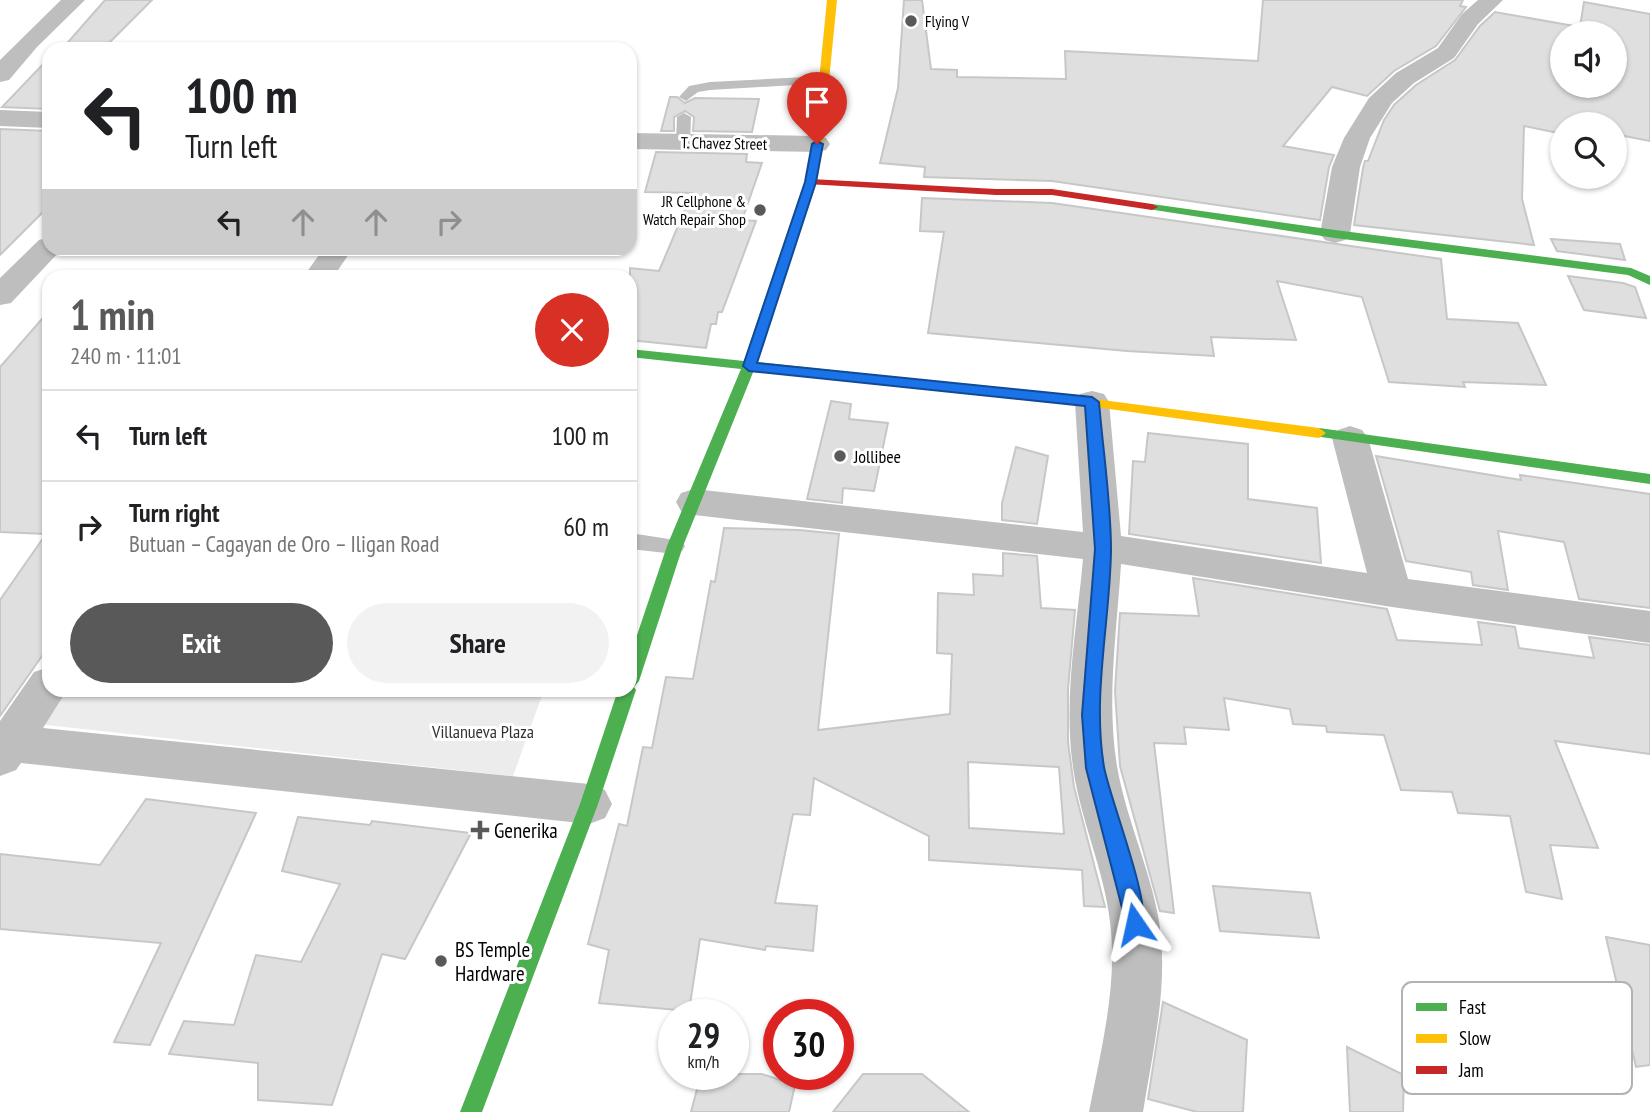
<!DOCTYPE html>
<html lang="en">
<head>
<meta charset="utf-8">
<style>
  :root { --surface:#fff; --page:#f2f2f2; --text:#202124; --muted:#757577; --line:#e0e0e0; --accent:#595959 }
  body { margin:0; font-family:"PT Sans Narrow",sans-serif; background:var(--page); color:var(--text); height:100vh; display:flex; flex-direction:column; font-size:26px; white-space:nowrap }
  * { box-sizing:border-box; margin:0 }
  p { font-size:23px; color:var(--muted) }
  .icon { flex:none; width:38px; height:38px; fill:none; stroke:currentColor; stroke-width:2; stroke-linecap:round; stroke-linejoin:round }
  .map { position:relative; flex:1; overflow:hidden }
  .details { position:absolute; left:42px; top:270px; width:595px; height:427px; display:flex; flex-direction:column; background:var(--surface); border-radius:21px; box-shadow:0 2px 5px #0004 }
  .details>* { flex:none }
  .guide { position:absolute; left:42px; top:42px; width:595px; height:214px; border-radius:21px; box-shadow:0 2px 5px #0004; background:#fff; color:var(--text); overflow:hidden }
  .buttons { position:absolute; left:1550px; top:21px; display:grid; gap:14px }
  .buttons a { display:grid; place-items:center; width:77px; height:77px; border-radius:50%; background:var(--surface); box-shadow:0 2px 5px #0004; font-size:35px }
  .speed { position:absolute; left:658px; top:999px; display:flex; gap:14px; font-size:35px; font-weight:700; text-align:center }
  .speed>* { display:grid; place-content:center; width:91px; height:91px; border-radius:50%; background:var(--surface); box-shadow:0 2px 5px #0004; line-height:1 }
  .speed small { font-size:18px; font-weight:400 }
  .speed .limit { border:10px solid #d22; background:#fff; color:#111 }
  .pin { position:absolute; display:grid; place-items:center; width:60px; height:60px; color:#fff; margin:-72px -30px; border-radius:50% 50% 50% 0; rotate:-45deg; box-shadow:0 0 7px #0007 }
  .pin .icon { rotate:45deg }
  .me { position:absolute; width:77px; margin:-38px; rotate:349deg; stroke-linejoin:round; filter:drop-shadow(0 0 5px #0008) }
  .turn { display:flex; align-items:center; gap:24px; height:147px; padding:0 28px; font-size:32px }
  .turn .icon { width:91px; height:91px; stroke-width:2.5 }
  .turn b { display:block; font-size:49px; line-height:60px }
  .lanes { display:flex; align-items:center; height:66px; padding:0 28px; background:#0003; justify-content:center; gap:35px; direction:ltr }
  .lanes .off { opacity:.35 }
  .round { display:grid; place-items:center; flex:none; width:74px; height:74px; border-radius:37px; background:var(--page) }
  .overview { display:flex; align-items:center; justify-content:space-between; height:119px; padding:0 28px }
  h1 { font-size:42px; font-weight:800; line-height:52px; color:var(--accent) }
  .primary-button { display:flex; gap:14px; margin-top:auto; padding:14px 28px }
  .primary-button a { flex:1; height:80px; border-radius:42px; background:var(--accent); color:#fff; font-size:28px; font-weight:800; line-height:80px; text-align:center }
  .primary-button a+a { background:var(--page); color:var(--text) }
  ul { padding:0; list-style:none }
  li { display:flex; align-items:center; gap:21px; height:91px; padding:0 28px; border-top:2px solid var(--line) }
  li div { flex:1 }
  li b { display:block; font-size:26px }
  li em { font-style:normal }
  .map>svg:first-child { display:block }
  .green { fill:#ececec }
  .building { fill:#dfdfdf; stroke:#c7c7c7; stroke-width:2; fill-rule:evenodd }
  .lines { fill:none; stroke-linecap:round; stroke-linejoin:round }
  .lane { fill:#bebebe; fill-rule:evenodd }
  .street { fill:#bebebe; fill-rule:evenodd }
  .fast { fill:#4caf50; fill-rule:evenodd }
  .slow { fill:#ffc107; fill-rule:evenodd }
  .jam { fill:#c62828; fill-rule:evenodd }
  .route { fill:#1a73e8; stroke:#114b97; stroke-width:2 }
  .poi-dot { fill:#595959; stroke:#fff; stroke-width:2.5 }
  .labels { text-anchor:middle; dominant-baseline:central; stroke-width:6; stroke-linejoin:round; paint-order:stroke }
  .far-poi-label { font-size:16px; fill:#000; stroke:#fff; text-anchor:start }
  .far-street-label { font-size:16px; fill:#000; stroke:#fff }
  .poi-label { font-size:18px; fill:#000; stroke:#fff; text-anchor:start }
  .park-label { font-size:18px; fill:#333; stroke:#fff }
  .near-poi-label { font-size:21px; fill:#000; stroke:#fff; text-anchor:start }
  .key { fill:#fff; stroke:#b2b2b2; stroke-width:2 }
  .key-label { font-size:19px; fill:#000 }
</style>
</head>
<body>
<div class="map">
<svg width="1650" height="1112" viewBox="0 0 1650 1112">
  <rect width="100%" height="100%" fill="#fff"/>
  <polygon class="green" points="61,690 544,690 513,776 37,724"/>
  <g class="building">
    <polygon points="105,0 152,0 103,49 62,49"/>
    <polygon points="904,0 922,0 931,69 957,70 957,77 1066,79 1065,51 1258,61 1263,0 1463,0 1460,6 1466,7 1436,46 1394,71 1367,96 1332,87 1283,146 1334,155 1329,167 1320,220 1052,181 924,177 925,167 880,163 898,88"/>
    <path d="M1584,2L1650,14V141L1619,135V138H1615V124H1563V134L1524,126L1522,199L1534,245L1354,225L1363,168L1365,161H1368L1384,120L1394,105L1416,85L1455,60L1480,26L1495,12L1580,27ZM1563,33H1615V86H1563Z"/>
    <polygon points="49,58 49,109 2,107"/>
    <polygon points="670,97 677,97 685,103 695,98 759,99 752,132 693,131 694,117 685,111 674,117 674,131 661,131"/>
    <polygon points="0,129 49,131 49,206 0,255"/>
    <polygon points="656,152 747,154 746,162 762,163 742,220 756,221 722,312 718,312 716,324 711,324 706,348 630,340 630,268 659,271 692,193 645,192"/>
    <polygon points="922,198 1052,203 1441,259 1447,319 1518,323 1546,385 1463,382 1465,387 1389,382 1362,297 1277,281 1296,340 1211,337 1214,356 1127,351 928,333 944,232 920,231"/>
    <polygon points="1551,239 1620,244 1625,260 1557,251"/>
    <polygon points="1568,276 1623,283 1635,287 1646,318 1584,310"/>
    <polygon points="49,311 49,646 0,716 0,600 46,534 0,532 0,367"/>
    <polygon points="831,401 851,404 849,419 888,423 874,491 843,488 842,503 807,499"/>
    <polygon points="1148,433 1248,444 1248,499 1317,508 1321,563 1129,534 1133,461 1145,462"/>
    <polygon points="1016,447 1048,456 1037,524 1002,520 1002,503"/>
    <polygon points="1376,456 1521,480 1520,475 1650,494 1650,608 1579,599 1564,542 1498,531 1508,590 1473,585 1471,572 1406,561"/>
    <path d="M724,528L799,530L839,534L818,730L950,714L952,654L937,653L938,593L974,595L973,574L1003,576V553L1037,556L1041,608L1075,610L1068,689V742L1074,787L1105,907L1084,906L1082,870L929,860V836L814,778L810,815L793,814L775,903L817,906L813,951L766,946L765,950L700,939L689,1011L599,1003L609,950L588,944L619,824L627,826L643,747L652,748L666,677L693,679L711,581L715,582ZM968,762L1059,767L1064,834L969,828Z"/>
    <polygon points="1193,578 1387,609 1397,640 1482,645 1478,622 1515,627 1519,648 1594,658 1589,637 1650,645 1650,754 1555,741 1598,848 1550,845 1562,899 1526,892 1510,816 1458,813 1452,792 1401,790 1384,735 1327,732 1326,726 1293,724 1290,709 1224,698 1229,730 1184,727 1186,744 1154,743 1174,913 1160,911 1120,766 1115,691 1120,613 1199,616"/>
    <polygon points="146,799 256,813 150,1045 114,1042 161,943 0,929 0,854 100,865"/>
    <polygon points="298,817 370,825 372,821 471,833 405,959 382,954 332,1105 258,1100 258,1063 169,1054 184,1021 234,1025 256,955 301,962 340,884 282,871"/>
    <polygon points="1213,886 1310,893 1319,938 1220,931"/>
    <polygon points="1606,937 1650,945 1650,1065 1636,1067"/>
    <polygon points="1163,1002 1247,1040 1243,1112 1197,1112 1148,1099"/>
    <polygon points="1347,1047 1404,1075 1403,1112 1350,1112"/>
    <polygon points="701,1074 762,1074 795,1085 789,1112 691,1112"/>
    <polygon points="863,1074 922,1074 969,1112 833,1112"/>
  </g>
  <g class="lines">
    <g class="lane">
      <polygon points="824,76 831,80 829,83 710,90 698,92 686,101 679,97 689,86 710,82"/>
      <polygon points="684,113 691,117 690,142 683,146 676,142 677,117"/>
      <polygon points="630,533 682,541 685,546 682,551 675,554 630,549"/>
    </g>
    <g class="street">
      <polygon points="61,0 85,0 37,47 9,80 0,82 0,60"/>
      <polygon points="1478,0 1503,0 1478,24 1454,58 1414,83 1392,103 1370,138 1360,167 1350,234 1345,240 1335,243 1325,240 1320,234 1332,167 1344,138 1369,98 1396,73 1438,48 1462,14"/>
      <polygon points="0,110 49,112 49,128 0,126"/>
      <polygon points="630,133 817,136 826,138 830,144 826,150 817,152 630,149"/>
      <polygon points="49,237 49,248 62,248 59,252 11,303 0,305 0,278 39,240"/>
      <polygon points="324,248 353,248 334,276 304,276"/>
      <path d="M1092,391L1104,394L1109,402L1121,536L1367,573L1332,438L1338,430L1350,426L1362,430L1368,438L1408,579L1650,611V643L1392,607L1121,564C1117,630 1106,700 1117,766C1126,819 1150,868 1159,921C1169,985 1153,1049 1143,1112H1089C1101,1049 1118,986 1110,922C1104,869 1080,819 1073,767C1063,699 1077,627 1083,559L694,515L681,511L676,502L681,493L694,489L1083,532L1075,402L1080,394Z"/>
      <polygon points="49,667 49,690 67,690 43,728 589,784 605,790 612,804 605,818 589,824 21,763 16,770 0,776 0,721 34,672"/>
    </g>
    <g class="fast">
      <polygon points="1152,204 1335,230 1631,268 1650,276 1650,285 1628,275 1335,238 1148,209 1146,207"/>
      <polygon points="786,251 792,255 757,362 1071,396 1078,400 1071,404 754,370 683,546 639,681 634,687 636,690 598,804 482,1112 460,1112 580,804 618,690 630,690 630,656 667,546 741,369 630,357 630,349 744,361 780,255"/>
      <polygon points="1319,428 1650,474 1650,484 1314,436 1312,433 1314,430"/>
    </g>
    <g class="slow">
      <polygon points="827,0 837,0 822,151 817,182 792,255 786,259 780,255 805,182 812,151"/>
      <polygon points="1071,396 1319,428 1326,433 1319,438 1066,403 1064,400"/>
    </g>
    <polygon class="jam" points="811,179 996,189 1052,189 1152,204 1158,207 1152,210 1052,195 996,195 807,184 805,182"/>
  </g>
  <path class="route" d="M817,141L823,144L816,182L757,363L1092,397L1099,402C1103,451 1111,501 1111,550C1110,622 1092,695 1104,767C1110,800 1153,906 1142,931L1135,934L1128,931L1086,768L1082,715L1095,549L1085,406L749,371L743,366L805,182L812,144Z"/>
  <g class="poi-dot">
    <circle cx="911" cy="21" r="7"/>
    <circle cx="760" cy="210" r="7"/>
    <circle cx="840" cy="456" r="7"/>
    <path d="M476.5 819.5h7v7h7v7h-7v7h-7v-7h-7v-7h7z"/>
    <circle cx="441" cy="961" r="7"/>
  </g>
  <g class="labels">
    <g class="far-poi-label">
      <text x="925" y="21">Flying V</text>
      <text x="746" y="201" text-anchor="end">JR Cellphone &amp;<tspan x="746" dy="18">Watch Repair Shop</tspan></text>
    </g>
    <g class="far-street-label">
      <text transform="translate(724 143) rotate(1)">T. Chavez Street</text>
    </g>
    <g class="poi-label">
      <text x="854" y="456">Jollibee</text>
    </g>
    <g class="park-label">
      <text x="483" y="731">Villanueva Plaza</text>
    </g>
    <g class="near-poi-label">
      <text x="494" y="830">Generika</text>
      <text x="455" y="949">BS Temple<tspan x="455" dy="24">Hardware</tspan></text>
    </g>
  </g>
  <rect x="1402" y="982" width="230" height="112" rx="10" class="key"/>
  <rect x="1416" y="1003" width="31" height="8" fill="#4caf50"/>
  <rect x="1416" y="1034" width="31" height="9" fill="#ffc107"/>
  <rect x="1416" y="1066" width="31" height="8" fill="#c62828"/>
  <g class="key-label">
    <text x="1459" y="1014">Fast</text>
    <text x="1459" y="1045">Slow</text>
    <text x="1459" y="1077">Jam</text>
  </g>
</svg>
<div class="buttons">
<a><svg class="icon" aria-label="sound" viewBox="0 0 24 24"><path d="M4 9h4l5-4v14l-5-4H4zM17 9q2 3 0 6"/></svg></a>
<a><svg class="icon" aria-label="search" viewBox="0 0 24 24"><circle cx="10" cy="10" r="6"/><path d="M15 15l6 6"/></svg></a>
</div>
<div class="speed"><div>29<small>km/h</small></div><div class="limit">30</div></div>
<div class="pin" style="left:817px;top:144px;background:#d93025"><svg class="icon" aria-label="arrive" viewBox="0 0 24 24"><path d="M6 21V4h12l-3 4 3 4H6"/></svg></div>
<svg class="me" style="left:1135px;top:924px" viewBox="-20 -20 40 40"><path d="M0-17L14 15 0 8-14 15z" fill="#1a73e8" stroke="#fff" stroke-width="4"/></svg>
<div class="guide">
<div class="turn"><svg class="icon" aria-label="left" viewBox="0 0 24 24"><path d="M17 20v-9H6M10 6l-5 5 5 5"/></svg><div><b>100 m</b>Turn left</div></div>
<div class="lanes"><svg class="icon" aria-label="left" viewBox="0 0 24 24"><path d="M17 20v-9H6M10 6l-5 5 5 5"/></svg><svg class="icon off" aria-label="ahead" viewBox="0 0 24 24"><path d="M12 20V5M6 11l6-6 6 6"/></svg><svg class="icon off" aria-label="ahead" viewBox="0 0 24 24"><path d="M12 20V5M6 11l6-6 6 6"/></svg><svg class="icon off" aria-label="right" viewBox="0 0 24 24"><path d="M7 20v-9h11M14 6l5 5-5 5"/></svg></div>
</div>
<section class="details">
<div class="overview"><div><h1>1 min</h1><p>240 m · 11:01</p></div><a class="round" style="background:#d93025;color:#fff"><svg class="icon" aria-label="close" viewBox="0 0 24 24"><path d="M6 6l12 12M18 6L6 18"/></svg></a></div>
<ul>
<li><svg class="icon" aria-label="left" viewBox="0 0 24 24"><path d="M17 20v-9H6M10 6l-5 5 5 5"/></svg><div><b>Turn left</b></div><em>100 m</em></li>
<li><svg class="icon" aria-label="right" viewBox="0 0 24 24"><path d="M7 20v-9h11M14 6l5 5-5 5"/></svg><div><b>Turn right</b><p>Butuan – Cagayan de Oro – Iligan Road</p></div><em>60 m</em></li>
</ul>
<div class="primary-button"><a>Exit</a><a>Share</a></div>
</section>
</div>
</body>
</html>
